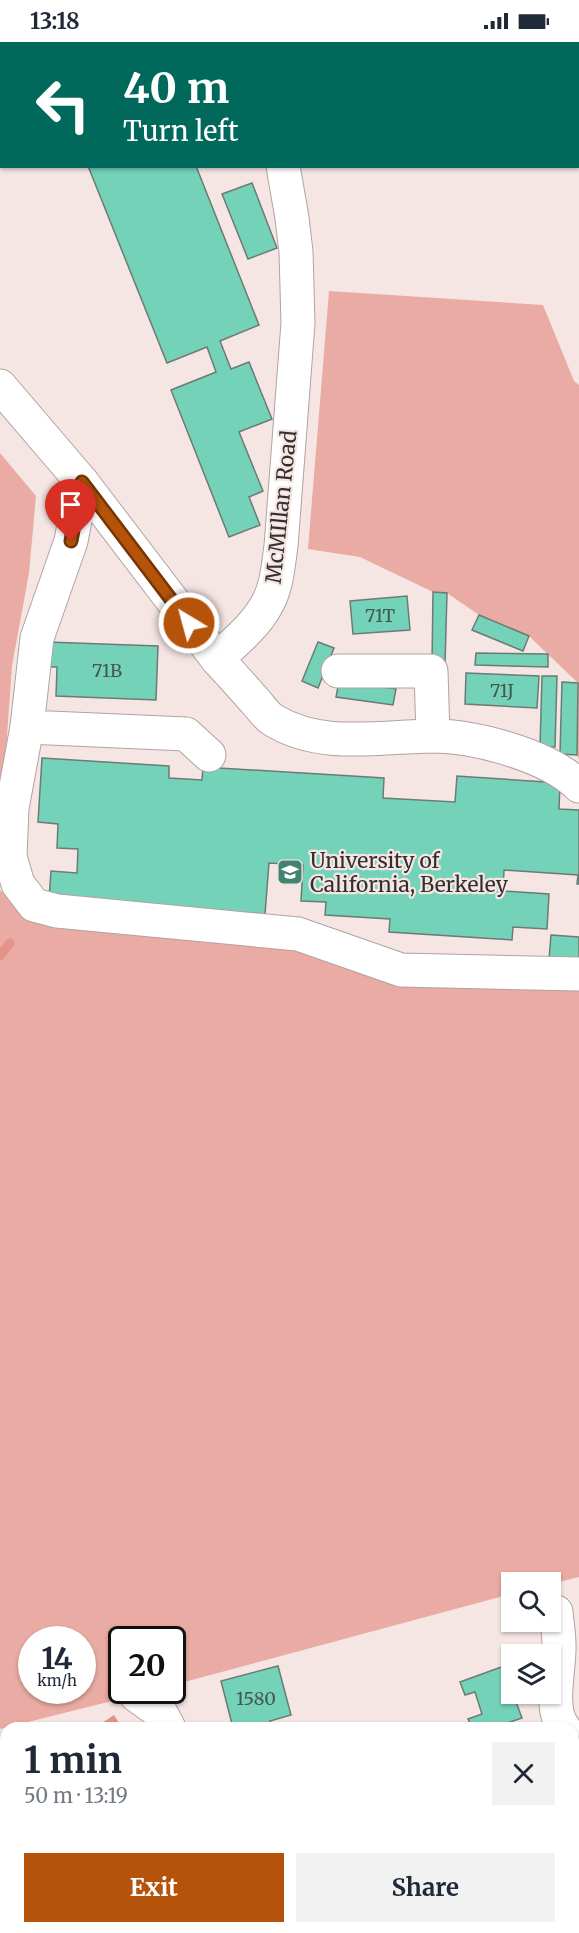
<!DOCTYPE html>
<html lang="en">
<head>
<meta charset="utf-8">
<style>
  :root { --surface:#fff; --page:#f2f2f3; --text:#1f2937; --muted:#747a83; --accent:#b45309 }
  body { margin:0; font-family:Merriweather,serif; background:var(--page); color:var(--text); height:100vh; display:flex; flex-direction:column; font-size:22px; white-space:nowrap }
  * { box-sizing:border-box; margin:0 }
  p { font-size:20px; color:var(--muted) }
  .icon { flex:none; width:33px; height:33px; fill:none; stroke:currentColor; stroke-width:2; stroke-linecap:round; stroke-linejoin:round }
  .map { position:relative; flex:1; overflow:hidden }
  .side { position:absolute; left:0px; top:1680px; width:579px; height:212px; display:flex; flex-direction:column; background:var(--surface); border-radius:18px 18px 0 0; box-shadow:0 2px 4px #0004 }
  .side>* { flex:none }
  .guide { position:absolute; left:0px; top:0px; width:579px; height:126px; box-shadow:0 2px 4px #0004; background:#00695c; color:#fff; overflow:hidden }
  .buttons { position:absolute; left:501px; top:1530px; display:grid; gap:12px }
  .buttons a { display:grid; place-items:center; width:60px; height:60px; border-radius:0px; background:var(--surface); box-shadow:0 2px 4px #0004; font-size:30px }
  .speed { position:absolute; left:18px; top:1584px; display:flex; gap:12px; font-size:30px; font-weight:700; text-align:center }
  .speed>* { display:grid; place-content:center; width:78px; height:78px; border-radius:50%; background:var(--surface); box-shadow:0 2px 4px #0004; line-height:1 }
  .speed small { font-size:15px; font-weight:400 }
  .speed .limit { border:3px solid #111; border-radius:9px; background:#fff; color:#111 }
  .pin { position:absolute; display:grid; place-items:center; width:51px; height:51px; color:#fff; margin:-62px -26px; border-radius:50% 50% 50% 0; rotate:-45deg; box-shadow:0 0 6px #0007 }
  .pin .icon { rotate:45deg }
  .me { position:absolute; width:66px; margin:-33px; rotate:323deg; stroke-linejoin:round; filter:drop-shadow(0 0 4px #0008) }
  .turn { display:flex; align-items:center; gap:21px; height:126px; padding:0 24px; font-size:27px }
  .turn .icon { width:78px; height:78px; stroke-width:2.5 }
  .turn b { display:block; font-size:42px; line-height:51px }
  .round { display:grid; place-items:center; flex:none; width:63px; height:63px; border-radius:0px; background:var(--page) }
  .summary { display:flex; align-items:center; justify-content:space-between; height:102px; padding:0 24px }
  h1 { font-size:36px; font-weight:700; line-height:45px }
  .action { display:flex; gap:12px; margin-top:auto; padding:12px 24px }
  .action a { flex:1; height:69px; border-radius:0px; background:var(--accent); color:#fff; font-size:24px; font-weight:700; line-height:69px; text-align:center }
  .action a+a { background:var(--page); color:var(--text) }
  .status { display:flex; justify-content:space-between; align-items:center; height:42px; padding:0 30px; background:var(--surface); direction:ltr }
  .status svg { height:16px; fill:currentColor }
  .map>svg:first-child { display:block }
  .green { fill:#e9aba3; fill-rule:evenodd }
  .water { fill:#e39389 }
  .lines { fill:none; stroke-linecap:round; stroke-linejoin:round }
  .stream { stroke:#e39389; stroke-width:9 }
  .building { fill:#74d2b8; stroke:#6d7a75; stroke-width:1.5 }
  .minor-casing { stroke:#b1a3a1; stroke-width:35 }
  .minor { stroke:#fff; stroke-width:33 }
  .route-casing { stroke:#753606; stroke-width:15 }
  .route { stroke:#b45309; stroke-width:10 }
  .labels { text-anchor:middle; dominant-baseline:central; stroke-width:4.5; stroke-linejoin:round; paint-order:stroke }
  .number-label { font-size:18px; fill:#445850 }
  .street-label { font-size:21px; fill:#342f2e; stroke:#f5e6e4 }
  .poi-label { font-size:21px; fill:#342f2e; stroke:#f5e6e4; text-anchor:start }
</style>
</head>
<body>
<div class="status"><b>13:18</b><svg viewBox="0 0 49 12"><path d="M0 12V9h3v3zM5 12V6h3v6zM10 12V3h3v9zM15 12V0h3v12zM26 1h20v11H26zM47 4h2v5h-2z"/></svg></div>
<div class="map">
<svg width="579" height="1891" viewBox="0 0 579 1891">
  <rect width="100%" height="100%" fill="#f5e6e4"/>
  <g class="green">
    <polygon points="329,249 543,263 574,339 579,343 579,717 577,713 578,641 529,594 479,573 447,551 433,550 360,515 308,507"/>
    <polygon points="0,411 36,454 29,531 12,624 4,737 0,761"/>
    <path d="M0,841V848L31,876L298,892L401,928L579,932V1535L551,1542L550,1540H512L511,1552L173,1643L172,1598H122V1648L136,1653L0,1687ZM32,1598H82V1648H32Z"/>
  </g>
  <polygon class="water" points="114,1673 122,1686 94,1686"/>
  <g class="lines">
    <polyline class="stream" points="0,914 10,901"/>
  </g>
  <g class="building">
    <polygon points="38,0 146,0 147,2 38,2"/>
    <polygon points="531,0 532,2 455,1 456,0"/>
    <polygon points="88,124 196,124 259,283 220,299 231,327 249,320 272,377 239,390 263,449 249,455 260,483 229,495 171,348 216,330 207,305 167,321"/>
    <polygon points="252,141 277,206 248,217 222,152"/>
    <polygon points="433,550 447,551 445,622 432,622"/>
    <polygon points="407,554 410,588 353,592 350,559"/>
    <polygon points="479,573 529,594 523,609 472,588"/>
    <polygon points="47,600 158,604 156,658 56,654 57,625 46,625"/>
    <polygon points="318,600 334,606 318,646 302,639"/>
    <polygon points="476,611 548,612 548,625 475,623"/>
    <polygon points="466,631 539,634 537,666 465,662"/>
    <polygon points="542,634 557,634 555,705 540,705"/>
    <polygon points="339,639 396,647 393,663 336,655"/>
    <polygon points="562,640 578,641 577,713 560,712"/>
    <polygon points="42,716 169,724 169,736 202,738 203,725 384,736 383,756 455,760 457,734 560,741 559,767 579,768 579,842 577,842 578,833 504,828 503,849 549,852 547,887 513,885 512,898 389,890 390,877 325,873 326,860 301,859 303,823 269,821 265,872 49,858 51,829 77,831 78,807 57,806 58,782 38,780"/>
    <polygon points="551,893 579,895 579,919 549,917"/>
    <polygon points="278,1624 291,1673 270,1679 272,1686 233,1686 221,1639"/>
    <polygon points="504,1624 512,1652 513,1652 522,1676 493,1686 472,1686 468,1677 482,1672 475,1650 465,1653 460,1640"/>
    <polygon points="573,1797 579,1800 579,1819 573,1832"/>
    <polygon points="88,1886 121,1886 121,1887 116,1891 81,1891"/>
    <polygon points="220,1886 295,1886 319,1889 319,1891 212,1891"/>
    <polygon points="331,1886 397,1886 396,1891 330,1891"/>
    <polygon points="424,1886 441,1886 460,1891 422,1891"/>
  </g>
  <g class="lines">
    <g class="minor-casing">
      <g id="minor">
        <polyline points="254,0 255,2"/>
        <path d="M0,344L82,440L217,617C234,601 255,584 266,564C277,546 278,524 281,504L298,281L296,210L292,176L283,124"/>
        <polyline points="82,440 71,499 37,596 27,685 186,692 209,713"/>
        <path d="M217,617C229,630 242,644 254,658C260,664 265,673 273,678C322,708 380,694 434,694C476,694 549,714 579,744"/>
        <polyline points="338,629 431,629 433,694"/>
        <polyline points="27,685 12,766 10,815 18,842 34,863 57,869 298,892 401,928 579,932"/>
        <path d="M556,1570C557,1581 559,1592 559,1603C560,1628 548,1666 564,1686"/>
        <polyline points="136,1653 161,1671 169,1686"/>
        <polyline points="165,1886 169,1891"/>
        <polyline points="27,1891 34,1886"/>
      </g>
    </g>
    <use href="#minor" class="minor"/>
  </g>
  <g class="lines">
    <g class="route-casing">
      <polyline id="route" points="71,499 82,440 189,581"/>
    </g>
    <use href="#route" class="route"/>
  </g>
  <defs>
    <g id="university-square" transform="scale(1.35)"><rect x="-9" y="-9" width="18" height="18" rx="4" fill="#428270" stroke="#f5e6e4"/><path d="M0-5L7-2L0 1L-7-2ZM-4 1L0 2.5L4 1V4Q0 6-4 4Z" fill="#fff"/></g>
  </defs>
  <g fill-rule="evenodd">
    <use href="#university-square" x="290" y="830"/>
  </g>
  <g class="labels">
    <g class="number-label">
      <text x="380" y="573">71T</text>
      <text x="107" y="628">71B</text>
      <text x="502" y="648">71J</text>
      <text x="256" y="1656">1580</text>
    </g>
    <g class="street-label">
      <text transform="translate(281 465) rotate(-84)">McMIllan Road</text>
    </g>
    <g class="poi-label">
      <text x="310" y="818">University of<tspan x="310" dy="24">California, Berkeley</tspan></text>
    </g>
  </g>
</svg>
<div class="buttons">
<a><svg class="icon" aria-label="search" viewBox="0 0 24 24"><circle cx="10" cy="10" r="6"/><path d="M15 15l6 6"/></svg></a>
<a><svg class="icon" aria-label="layers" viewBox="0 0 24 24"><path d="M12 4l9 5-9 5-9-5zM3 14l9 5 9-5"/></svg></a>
</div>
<div class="speed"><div>14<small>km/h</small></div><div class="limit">20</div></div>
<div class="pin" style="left:71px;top:499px;background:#d93025"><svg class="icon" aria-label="arrive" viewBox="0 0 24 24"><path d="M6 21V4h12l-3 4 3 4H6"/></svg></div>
<svg class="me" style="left:189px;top:581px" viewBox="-20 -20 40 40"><circle r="17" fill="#b45309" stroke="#fff" stroke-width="3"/><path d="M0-11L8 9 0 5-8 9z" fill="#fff"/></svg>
<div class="guide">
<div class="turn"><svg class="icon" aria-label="left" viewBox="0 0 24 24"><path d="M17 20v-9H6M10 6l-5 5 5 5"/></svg><div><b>40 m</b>Turn left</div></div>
</div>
<section class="side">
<div class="summary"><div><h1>1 min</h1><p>50 m · 13:19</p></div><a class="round"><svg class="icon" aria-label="close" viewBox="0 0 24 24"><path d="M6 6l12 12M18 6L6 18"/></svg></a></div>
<div class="action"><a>Exit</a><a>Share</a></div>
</section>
</div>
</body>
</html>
